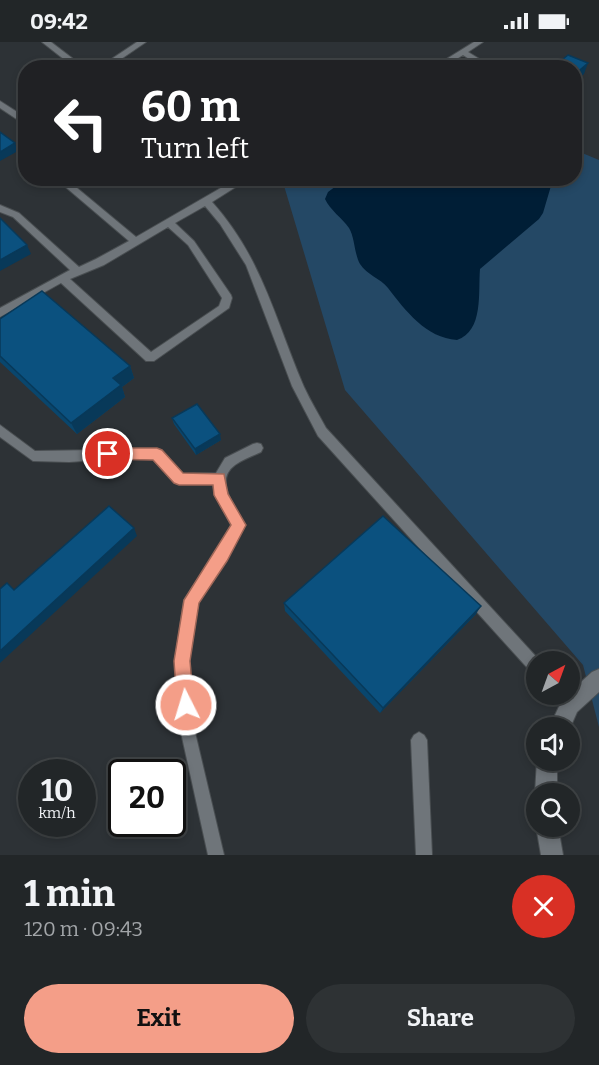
<!DOCTYPE html>
<html lang="en">
<head>
<meta charset="utf-8">
<style>
  :root { --surface:#222628; --page:#2e3234; --text:#f1f3f6; --muted:#a2a5a8; --line:#3f4345; --accent:#f49e88 }
  body { margin:0; font-family:Bitter,serif; background:var(--page); color:var(--text); height:100vh; display:flex; flex-direction:column; font-size:22px; white-space:nowrap }
  * { box-sizing:border-box; margin:0 }
  p { font-size:20px; color:var(--muted) }
  .icon { flex:none; width:33px; height:33px; fill:none; stroke:currentColor; stroke-width:2; stroke-linecap:round; stroke-linejoin:round }
  .map { position:relative; height:813px; overflow:hidden }
  .side { display:flex; flex-direction:column; background:var(--surface); flex:1 }
  .side>* { flex:none }
  .top-card { position:absolute; left:18px; top:18px; width:564px; height:126px; border-radius:24px; box-shadow:0 3px 9px #0003,0 0 0 2px var(--line); background:#202124; color:#fff; overflow:hidden }
  .needle { width:39px; rotate:41deg }
  .tools { position:absolute; left:526px; top:609px; display:grid; gap:12px }
  .tools a { display:grid; place-items:center; width:54px; height:54px; border-radius:50%; background:var(--surface); box-shadow:0 3px 9px #0003,0 0 0 2px var(--line); font-size:30px }
  .speed { position:absolute; left:18px; top:717px; display:flex; gap:12px; font-size:30px; font-weight:700; text-align:center }
  .speed>* { display:grid; place-content:center; width:78px; height:78px; border-radius:50%; background:var(--surface); box-shadow:0 3px 9px #0003,0 0 0 2px var(--line); line-height:1 }
  .speed small { font-size:15px; font-weight:400 }
  .speed .limit { border:3px solid #111; border-radius:9px; background:#fff; color:#111 }
  .pin { position:absolute; display:grid; place-items:center; width:51px; height:51px; color:#fff; margin:-26px; border:3px solid #fff; border-radius:50%; box-shadow:0 2px 6px #0007 }
  .me { position:absolute; width:66px; margin:-33px; rotate:355deg; stroke-linejoin:round; filter:drop-shadow(0 0 4px #0008) }
  .turn { display:flex; align-items:center; gap:21px; height:126px; padding:0 24px; font-size:27px }
  .turn .icon { width:78px; height:78px; stroke-width:2.5 }
  .turn b { display:block; font-size:42px; line-height:51px }
  .round { display:grid; place-items:center; flex:none; width:63px; height:63px; border-radius:32px; background:var(--page) }
  .head { display:flex; align-items:center; justify-content:space-between; height:102px; padding:0 24px }
  h1 { font-size:36px; font-weight:700; line-height:45px }
  .primary-button { display:flex; gap:12px; margin-top:auto; padding:12px 24px }
  .primary-button a { flex:1; height:69px; border-radius:36px; background:var(--accent); color:#111; font-size:24px; font-weight:700; line-height:69px; text-align:center }
  .primary-button a+a { background:var(--page); color:var(--text) }
  .status { display:flex; justify-content:space-between; align-items:center; height:42px; padding:0 30px; background:var(--surface); direction:ltr }
  .status svg { height:16px; fill:currentColor }
  .map>svg:first-child { display:block }
  .green { fill:#244865 }
  .water { fill:#001e36 }
  .lines { fill:none; stroke-linecap:round; stroke-linejoin:round }
  .service-casing { stroke:#494e51; stroke-width:2 }
  .minor-casing { stroke:#494e51; stroke-width:2 }
  .service { fill:#6f757a; fill-rule:evenodd }
  .minor { fill:#6f757a; fill-rule:evenodd }
  .wall { fill:#09466d }
  .shaded-wall { fill:#083959 }
  .building { fill:#0b517f; stroke:#083959; stroke-width:1.5 }
  .route { fill:#f49e88; stroke:#9f6758; stroke-width:1.5 }
</style>
</head>
<body>
<div class="status"><b>09:42</b><svg viewBox="0 0 49 12"><path d="M0 12V9h3v3zM5 12V6h3v6zM10 12V3h3v9zM15 12V0h3v12zM26 1h20v11H26zM47 4h2v5h-2z"/></svg></div>
<div class="map">
<svg width="599" height="813" viewBox="0 0 599 813">
  <rect width="100%" height="100%" fill="#2d3236"/>
  <polygon class="green" points="575,108 599,118 599,685 583,623 345,348 282,137 574,136"/>
  <path class="water" d="M347,136H553V137L543,171L539,177L480,227C478,250 484,289 457,298C426,296 405,268 388,246C380,236 367,233 360,222C354,211 355,196 349,186C342,176 330,168 325,157L328,150Z"/>
  <g class="lines">
    <g class="service-casing">
      <g id="service">
        <polygon points="42,0 51,0 85,26 75,26"/>
        <polygon points="137,0 146,0 108,26 98,26"/>
        <polygon points="474,0 483,0 468,10 494,26 483,26 463,13 442,26 432,26"/>
        <polygon points="0,59 25,75 26,90 22,87 18,78 0,66"/>
        <path d="M55,136H65L136,195L238,136H250L212,160C263,217 275,278 304,345C311,360 319,373 326,386L541,620H537V633L532,631L318,394L292,344L246,223L220,182L205,164L175,181L194,199L231,253L232,256L229,266L154,319H146L61,241L0,275V266L70,228L13,175L0,170V163L19,171L79,225L96,217L129,199ZM168,185L188,203L222,256L219,264L151,310L70,237L104,223Z"/>
        <path d="M0,383L35,409L157,407L161,408L182,432L216,431L225,416L253,402L257,401L261,402L263,406L261,410C253,414 243,417 235,423C213,439 236,465 244,483L226,518L197,560L189,619L194,686L224,813H208L180,686L175,619L184,558L216,510L231,483L215,453L213,442H179L175,441L154,417L128,416L69,420L33,419L0,395Z"/>
        <polygon points="419,690 424,693 427,698 432,813 416,813 411,698 414,693"/>
      </g>
    </g>
    <g class="minor-casing">
      <g id="minor">
        <polygon points="599,627 599,650 577,670 570,686 549,686 563,656 570,652 570,650 592,630"/>
        <polygon points="537,717 557,718 557,752 537,752 537,756 535,752"/>
        <polygon points="537,782 537,784 558,784 563,813 541,813 536,784"/>
      </g>
    </g>
    <use href="#service" class="service"/>
    <use href="#minor" class="minor"/>
  </g>
  <g class="wall">
    <polygon points="0,277 130,324 134,336 122,345 125,355 77,392 0,320"/>
    <polygon points="172,376 221,398 196,413 174,382"/>
    <polygon points="284,561 476,572 380,671 285,569"/>
  </g>
  <g class="shaded-wall">
    <polygon points="588,21 584,32 574,41 574,33"/>
    <polygon points="15,101 18,109 0,119 0,110"/>
    <polygon points="27,203 31,212 0,229 0,218"/>
    <polygon points="130,324 134,336 122,345 125,355 77,392 71,381 113,336"/>
    <polygon points="220,392 221,398 196,413 195,407"/>
    <polygon points="134,486 137,494 0,621 0,609"/>
    <polygon points="481,564 476,572 380,671 383,666"/>
  </g>
  <g class="building">
    <polygon points="568,13 588,21 574,33 574,26 552,26"/>
    <polygon points="0,90 15,101 0,110"/>
    <polygon points="0,176 27,203 0,218"/>
    <polygon points="42,249 130,324 113,336 121,343 71,381 0,314 0,277"/>
    <polygon points="197,362 220,392 195,407 172,376"/>
    <polygon points="109,464 134,486 0,609 0,547 7,541 14,548"/>
    <polygon points="383,474 481,564 383,666 284,561"/>
  </g>
  <polygon class="route" points="108,406 157,406 162,408 183,431 224,432 228,452 246,483 227,519 199,561 190,619 194,663 191,669 186,672 180,669 177,663 174,619 184,558 231,483 214,453 213,443 179,443 174,441 153,418 103,417 101,412 103,408"/>
</svg>
<div class="tools">
<a><svg class="needle" viewBox="-14 -14 28 28"><path d="M0-13l5 13h-10z" fill="#e53935"/><path d="M0 13l5-13h-10z" fill="#a2a5a8"/></svg></a>
<a><svg class="icon" aria-label="sound" viewBox="0 0 24 24"><path d="M4 9h4l5-4v14l-5-4H4zM17 9q2 3 0 6"/></svg></a>
<a><svg class="icon" aria-label="search" viewBox="0 0 24 24"><circle cx="10" cy="10" r="6"/><path d="M15 15l6 6"/></svg></a>
</div>
<div class="speed"><div>10<small>km/h</small></div><div class="limit">20</div></div>
<div class="pin" style="left:108px;top:412px;background:#d93025"><svg class="icon" aria-label="arrive" viewBox="0 0 24 24"><path d="M6 21V4h12l-3 4 3 4H6"/></svg></div>
<svg class="me" style="left:186px;top:663px" viewBox="-20 -20 40 40"><circle r="17" fill="#f49e88" stroke="#fff" stroke-width="3"/><path d="M0-11L8 9 0 5-8 9z" fill="#fff"/></svg>
<div class="top-card">
<div class="turn"><svg class="icon" aria-label="left" viewBox="0 0 24 24"><path d="M17 20v-9H6M10 6l-5 5 5 5"/></svg><div><b>60 m</b>Turn left</div></div>
</div>
</div>
<section class="side">
<div class="head"><div><h1>1 min</h1><p>120 m · 09:43</p></div><a class="round" style="background:#d93025;color:#fff"><svg class="icon" aria-label="close" viewBox="0 0 24 24"><path d="M6 6l12 12M18 6L6 18"/></svg></a></div>
<div class="primary-button"><a>Exit</a><a>Share</a></div>
</section>
</body>
</html>
